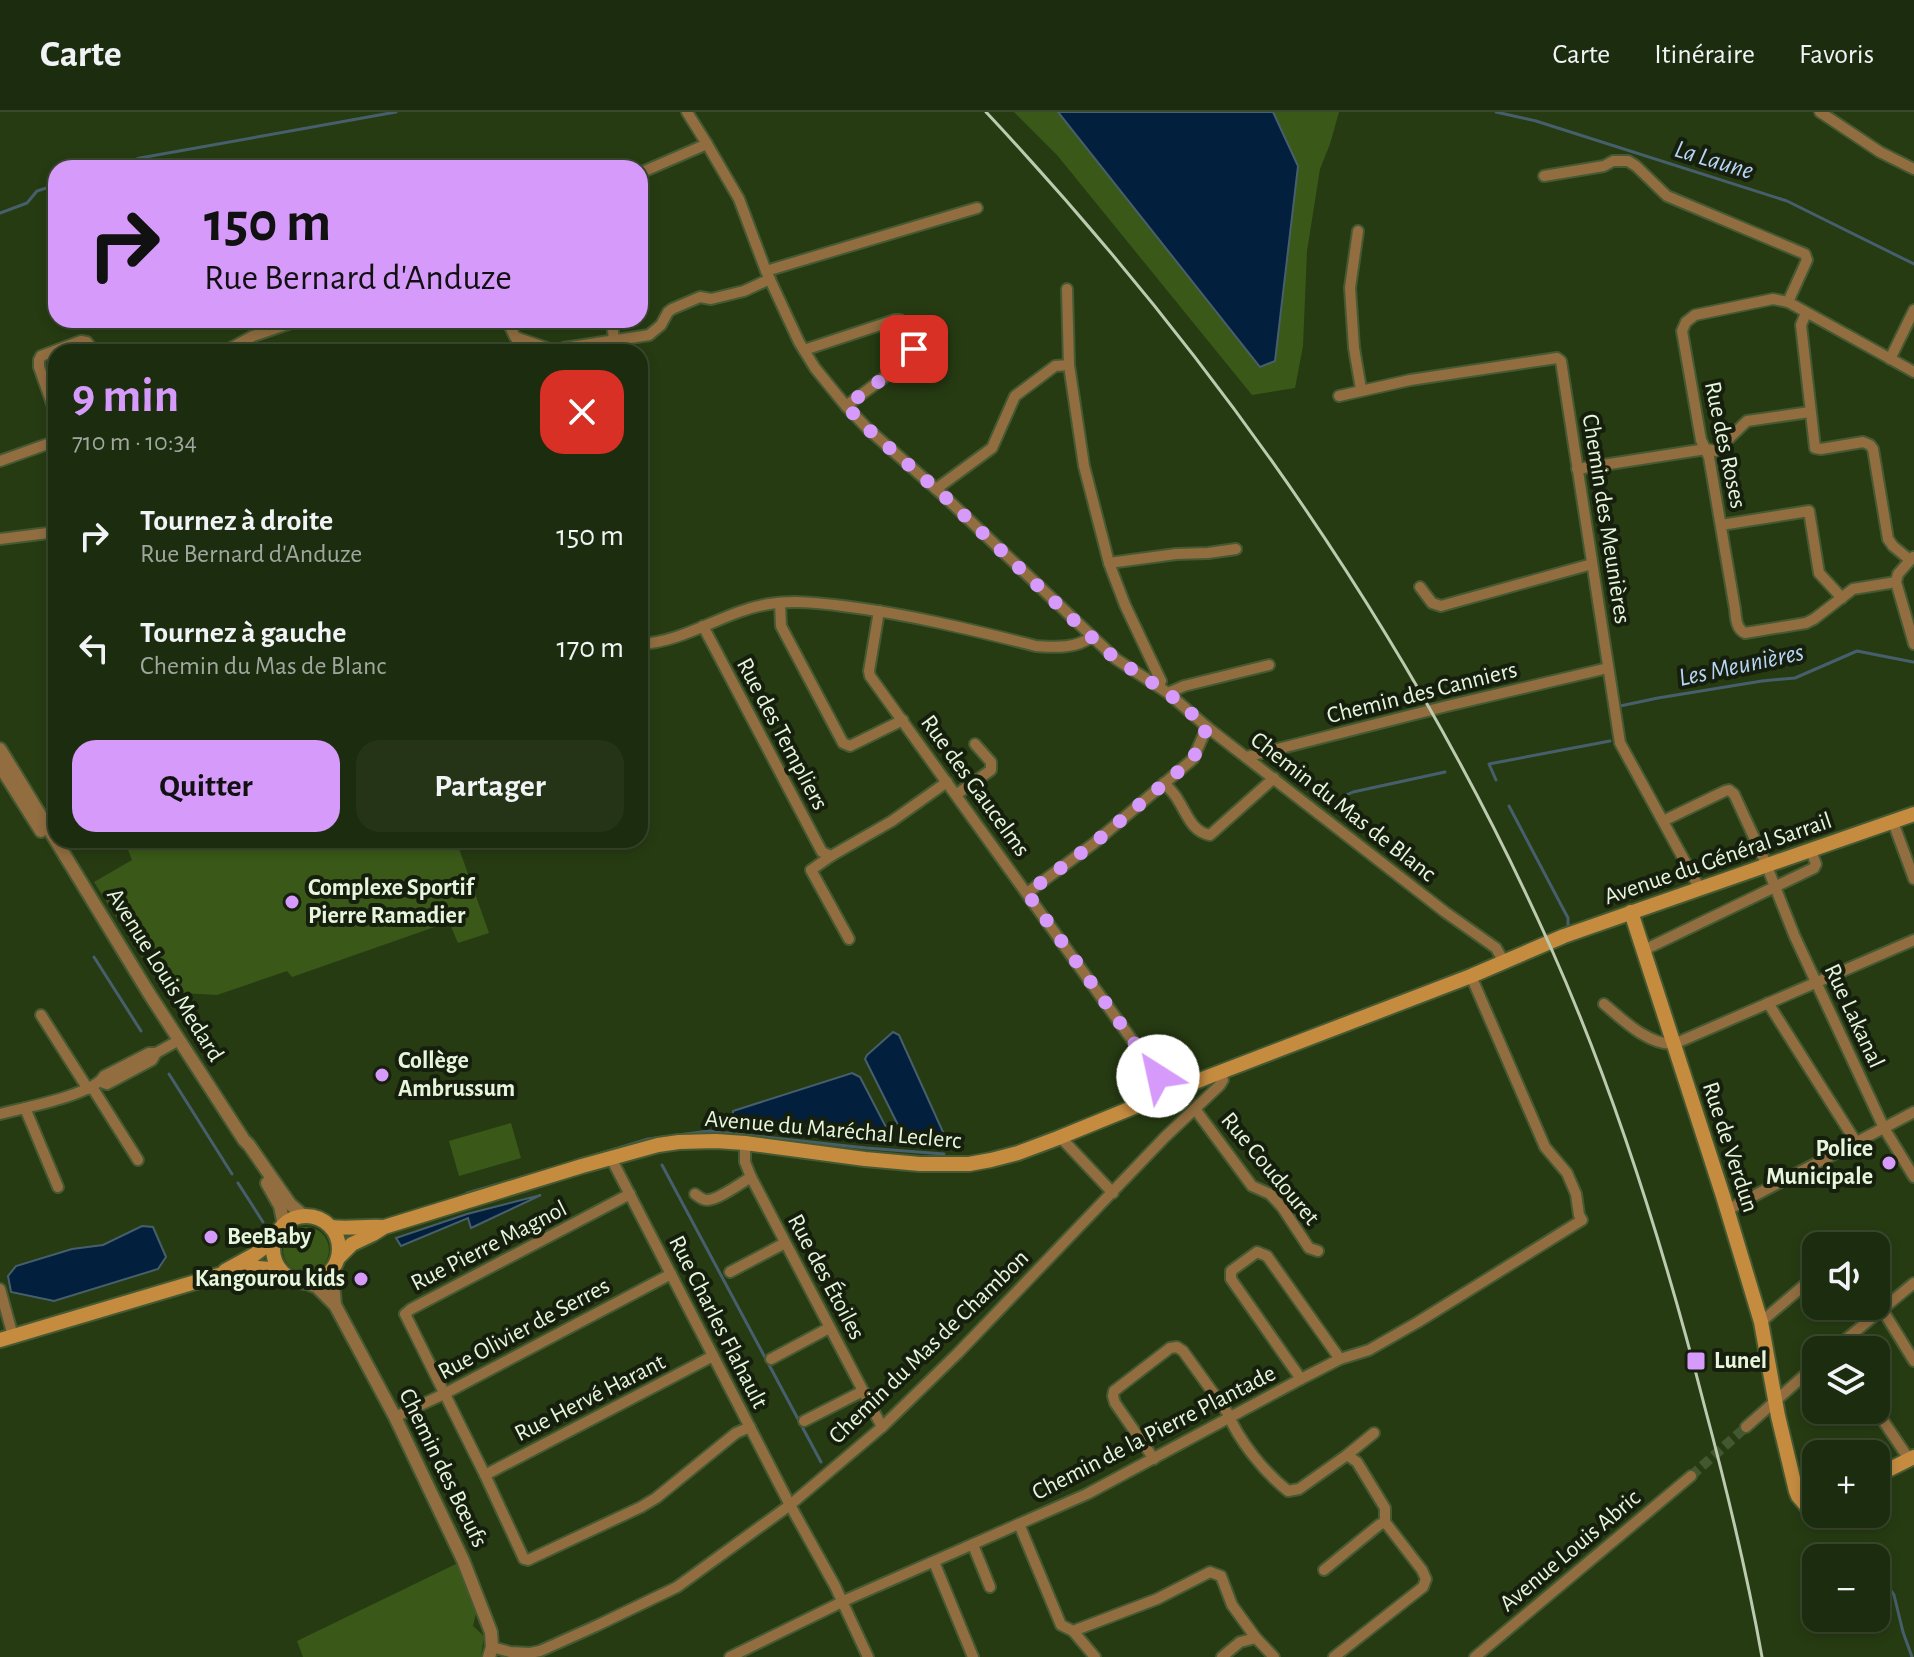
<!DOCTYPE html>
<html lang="fr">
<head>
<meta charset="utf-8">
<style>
  :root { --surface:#1c2c0e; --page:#253417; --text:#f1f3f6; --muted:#a0a79e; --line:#3a482e; --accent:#d69bfa }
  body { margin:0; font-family:"Alegreya Sans",sans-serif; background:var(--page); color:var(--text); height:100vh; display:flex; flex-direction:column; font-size:30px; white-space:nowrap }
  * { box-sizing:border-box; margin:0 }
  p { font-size:26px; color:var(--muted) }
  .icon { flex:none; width:44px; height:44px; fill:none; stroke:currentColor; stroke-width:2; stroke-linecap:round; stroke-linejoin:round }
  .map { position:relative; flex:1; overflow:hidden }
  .details { position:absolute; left:48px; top:232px; width:600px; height:504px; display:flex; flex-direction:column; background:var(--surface); border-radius:24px; box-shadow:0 4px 12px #0003,0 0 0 2px var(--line) }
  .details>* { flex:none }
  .top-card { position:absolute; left:48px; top:48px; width:600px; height:168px; border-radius:24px; box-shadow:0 4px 12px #0003,0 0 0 2px var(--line); background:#d69bfa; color:#111; overflow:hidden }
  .controls { position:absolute; left:1802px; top:1120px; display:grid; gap:16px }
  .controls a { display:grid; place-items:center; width:88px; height:88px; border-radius:16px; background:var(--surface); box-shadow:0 4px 12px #0003,0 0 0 2px var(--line); font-size:40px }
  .pin { position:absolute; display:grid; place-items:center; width:68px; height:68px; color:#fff; margin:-34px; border-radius:16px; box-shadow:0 4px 12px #0006 }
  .me { position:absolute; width:88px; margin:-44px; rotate:325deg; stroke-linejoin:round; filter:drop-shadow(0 0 6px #0008) }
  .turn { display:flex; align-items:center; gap:28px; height:168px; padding:0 24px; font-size:36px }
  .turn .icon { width:104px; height:104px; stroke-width:2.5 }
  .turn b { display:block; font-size:56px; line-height:68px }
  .round { display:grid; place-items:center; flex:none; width:84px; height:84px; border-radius:24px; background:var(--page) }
  .summary { display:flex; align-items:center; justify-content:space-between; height:136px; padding:0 24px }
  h1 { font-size:48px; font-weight:700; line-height:60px; color:var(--accent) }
  .action { display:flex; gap:16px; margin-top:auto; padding:16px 24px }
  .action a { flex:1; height:92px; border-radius:24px; background:var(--accent); color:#111; font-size:32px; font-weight:700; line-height:92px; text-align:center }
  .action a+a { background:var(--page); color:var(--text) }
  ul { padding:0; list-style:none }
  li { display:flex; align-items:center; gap:24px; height:112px; padding:0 24px }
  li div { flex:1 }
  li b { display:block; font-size:30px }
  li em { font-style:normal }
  header { display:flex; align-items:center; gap:48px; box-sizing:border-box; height:112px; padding:0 40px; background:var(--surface); border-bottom:2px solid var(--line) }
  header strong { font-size:38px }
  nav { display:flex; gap:44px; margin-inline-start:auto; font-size:28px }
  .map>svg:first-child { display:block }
  .green { fill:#3a5918 }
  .water { fill:#021f3d; stroke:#475f6d; stroke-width:2 }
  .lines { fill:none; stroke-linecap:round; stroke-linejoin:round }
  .stream { stroke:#475f6d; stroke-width:3 }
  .minor-tunnel { stroke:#435730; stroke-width:10; stroke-dasharray:10 5; stroke-linecap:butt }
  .minor-casing { stroke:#455932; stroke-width:14 }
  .tertiary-casing { stroke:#455932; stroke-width:16 }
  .secondary-casing { stroke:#455932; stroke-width:18 }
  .minor { stroke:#916d40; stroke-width:10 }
  .tertiary { stroke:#916d40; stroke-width:12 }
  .secondary { stroke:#c58c40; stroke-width:14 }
  .rail { stroke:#bccbb0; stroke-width:3 }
  .route { stroke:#d69bfa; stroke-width:14; stroke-dasharray:0 25.2 }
  .poi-dot { fill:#d69bfa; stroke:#161f0d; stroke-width:3 }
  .labels { text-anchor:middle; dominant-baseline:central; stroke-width:8; stroke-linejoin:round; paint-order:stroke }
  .street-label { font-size:24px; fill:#e7f5dd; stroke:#161f0d }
  .poi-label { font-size:24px; font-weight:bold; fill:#e7f5dd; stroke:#161f0d; text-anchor:start }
  .water-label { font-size:26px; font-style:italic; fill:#b7d5f6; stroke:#161f0d }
</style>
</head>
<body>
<header>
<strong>Carte</strong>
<nav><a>Carte</a><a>Itinéraire</a><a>Favoris</a></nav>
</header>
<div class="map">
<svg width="1914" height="1545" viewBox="0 0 1914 1545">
  <rect width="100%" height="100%" fill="#263b12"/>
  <g class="green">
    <polygon points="1014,0 1339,0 1330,32 1320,57 1307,139 1303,234 1295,276 1252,283 1057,43"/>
    <polygon points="124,728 456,728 489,821 458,831 449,810 292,865 287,859 217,883 164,880 94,770 132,748"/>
    <polygon points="511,1011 521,1046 459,1064 449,1029"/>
    <circle cx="306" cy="1138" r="23"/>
    <polygon points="458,1451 477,1497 473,1514 484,1524 481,1545 303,1545 297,1529"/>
  </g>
  <g class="water">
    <polygon points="1058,0 1273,0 1298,54 1275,249 1260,255"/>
    <polygon points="893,920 899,923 943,1020 940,1026 907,1025 902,1021 865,947 867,943"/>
    <polygon points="852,961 860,965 888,1019 881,1023 733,1005 733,999"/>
    <polygon points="541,1083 471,1116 468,1106 401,1134 396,1126 467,1102"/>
    <polygon points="142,1114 153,1115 166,1145 158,1157 54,1189 11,1180 8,1164 16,1154 72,1137 103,1133"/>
  </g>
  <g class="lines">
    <g class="stream">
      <polyline points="1496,0 1536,9 1787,89 1914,152"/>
      <polyline points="109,56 140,46 396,0"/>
      <polyline points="0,101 27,91 37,79 56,73"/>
      <polyline points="1620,594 1658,586 1762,569 1795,566 1857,539 1913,550"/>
      <polyline points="1496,668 1489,652 1610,629"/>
      <polyline points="1509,694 1568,806 1568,813"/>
      <polyline points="1332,695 1344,684 1353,680 1445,660"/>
      <polyline points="94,845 141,919"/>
      <polyline points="169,962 232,1062"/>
      <polyline points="582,1047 648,1027 709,1019 866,1036 944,1042"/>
      <polyline points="662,1053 821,1350"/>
      <polyline points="238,1071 263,1110"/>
      <polyline points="467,1081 563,1053"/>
      <polyline points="1859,1432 1869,1446"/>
      <polyline points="1876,1456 1894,1483 1903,1520 1912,1545"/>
    </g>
    <polyline class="minor-tunnel" points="1691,1364 1746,1315"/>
    <g class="minor-casing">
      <g id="minor">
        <polyline points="687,0 707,32 739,87 766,159 799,230 815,256 846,294 868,317 944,384 1116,547 1168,581 1207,615 1445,800 1496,836 1504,850"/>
        <polyline points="1820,0 1880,40 1914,57"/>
        <polyline points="640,61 707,32"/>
        <polyline points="1544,64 1604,54 1613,49 1628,49 1636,54 1667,84 1805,142 1807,148 1788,190"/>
        <polyline points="1358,119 1350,176 1354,236 1361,277"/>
        <polyline points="766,159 977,96"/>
        <polyline points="1067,177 1069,253 1084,354 1109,451 1125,493 1161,569 1158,574"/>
        <polyline points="1806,201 1801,213 1815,336 1821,337 1863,330 1870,333 1873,337 1888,427 1893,434 1910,448"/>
        <polyline points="507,208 515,225 547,236 552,240"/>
        <polyline points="612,208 614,228"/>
        <path d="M804,238L895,208H900C907,217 915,233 913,244L846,294"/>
        <polyline points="224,240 253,224 300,208"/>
        <polyline points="509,240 516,234 518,226"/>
        <polyline points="556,240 564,236 649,223 661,213 668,200 672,197 700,185 711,187 744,179 770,167"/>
        <polyline points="1890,247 1914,198"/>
        <polyline points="1339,284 1410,268 1557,246 1561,249 1620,631 1700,777"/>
        <polyline points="56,303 39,255 39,248 41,244 81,229 87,230 94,240"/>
        <polyline points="0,349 56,329"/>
        <polyline points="1577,357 1706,337 1716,339 1747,309 1810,300"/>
        <polyline points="936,377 992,336 1015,284 1055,254 1069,253"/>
        <polyline points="1721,413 1809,399 1819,461 1842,486"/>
        <polyline points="0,427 56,420"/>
        <polyline points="1913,445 1898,462 1896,470 1914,532"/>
        <polyline points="1109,451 1176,442 1208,441 1236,437"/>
        <path d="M1896,470L1853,477L1814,507L1806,511L1745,521C1736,517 1736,506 1735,497L1709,345L1701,328L1682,219L1686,210L1695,203L1773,187L1788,190L1914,260"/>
        <polyline points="1420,475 1432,491 1441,494 1592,452"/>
        <polyline points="780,491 781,514 843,631 850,634 903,608"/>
        <polyline points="879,499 869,559 870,564 1158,964 1166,981"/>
        <polyline points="703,514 822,740 831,744"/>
        <path d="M640,532C686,530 724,499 769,492C793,488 819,491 843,494C908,502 973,518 1036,534C1054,535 1076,537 1091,525"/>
        <polyline points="1168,581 1184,574 1269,553"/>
        <polyline points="1246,645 1447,594 1608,556"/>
        <path d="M1164,671C1169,676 1175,682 1178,688C1187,702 1192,720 1210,723L1274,666"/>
        <polyline points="957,682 991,658 991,650 975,632"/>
        <polyline points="1663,709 1725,679 1729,678 1734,682 1764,747 1795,825 1884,1016 1914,1065"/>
        <polyline points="1893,710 1914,767"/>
        <polyline points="1027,781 1093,732 1193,647 1207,615"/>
        <polyline points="849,827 811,758 831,744 892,709 947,670"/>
        <polyline points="1644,838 1814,756 1816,752 1811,739"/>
        <polyline points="1768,891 1856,1030"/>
        <path d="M1604,892C1623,908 1648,933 1674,932L1914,828"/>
        <polyline points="41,903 88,977"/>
        <polyline points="101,970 107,972 152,948 156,941"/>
        <polyline points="92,975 138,1048"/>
        <polyline points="25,996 58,1075"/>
        <polyline points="1195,997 1252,1074 1270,1082 1282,1095 1309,1136 1318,1139"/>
        <path d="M0,1002C23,996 93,983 104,964L149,941H156L174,931"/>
        <polyline points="1062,1024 1064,1029 1113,1081"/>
        <polyline points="745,1031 745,1050 751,1065 882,1315"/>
        <polyline points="611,1046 790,1393 835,1474 868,1545"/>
        <polyline points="630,1082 411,1197 405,1202 485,1363 524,1447 528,1448 641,1395 656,1386 736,1321 750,1315"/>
        <path d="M695,1082C699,1085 702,1088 707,1088C718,1088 741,1071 751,1065"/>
        <polyline points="1727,1098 1914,1000"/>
        <polyline points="730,1160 785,1131"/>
        <polyline points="0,1177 13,1224"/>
        <polyline points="1882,1197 1914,1249"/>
        <polyline points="1761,1210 1816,1163"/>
        <polyline points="1833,1238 1914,1171"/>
        <polyline points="771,1247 829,1216"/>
        <polyline points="1301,1267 1231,1167 1231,1159 1257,1140 1267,1144 1340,1247"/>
        <polyline points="1876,1298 1909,1347"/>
        <polyline points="395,1305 444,1282 671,1162"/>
        <polyline points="804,1309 863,1279"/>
        <polyline points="1746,1315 1816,1253"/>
        <polyline points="1347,1343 1374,1321"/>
        <path d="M1154,1347L1115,1291L1113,1284L1114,1279L1170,1236L1177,1235L1183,1239L1227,1300C1239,1329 1264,1360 1288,1379L1299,1377L1347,1343L1357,1350L1385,1396V1410L1422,1458L1426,1467L1423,1475L1334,1545"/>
        <polyline points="485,1363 713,1244"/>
        <polyline points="1019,1412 1061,1513 1073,1519 1157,1487 1210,1460 1221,1464 1232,1493 1256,1526"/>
        <polyline points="973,1433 990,1475"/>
        <polyline points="934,1450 973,1545"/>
        <polyline points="1324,1458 1379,1413 1385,1410"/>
        <polyline points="1073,1519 1095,1545"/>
        <polyline points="492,1535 510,1540 530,1541 540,1539 596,1514 677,1475 790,1393 882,1315 958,1241 1165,1025 1220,973 1223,968 1221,960"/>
        <polyline points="730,1545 848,1487 1087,1382 1301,1267 1340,1247 1369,1238 1418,1210 1582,1108 1579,1103 1576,1082 1567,1061 1545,1035 1471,864"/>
        <polyline points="1222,1545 1240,1530 1256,1526 1274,1545"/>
        <polyline points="1475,1545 1691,1364"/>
      </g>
    </g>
    <g class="tertiary-casing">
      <g id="tertiary">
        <polyline points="0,637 150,883 244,1028 249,1033 290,1092 304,1104"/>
        <polyline points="0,654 41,719"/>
        <polyline points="267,1071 280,1094 284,1113"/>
        <polyline points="332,1159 335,1193"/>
        <polyline points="307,1171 317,1175 335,1193 395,1305 463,1448 491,1520 492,1535 489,1545"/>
      </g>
    </g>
    <g class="secondary-casing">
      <g id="secondary">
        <polyline points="1631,800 1723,1084 1761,1210 1778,1304 1796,1379 1798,1384 1809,1397 1816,1393"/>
        <circle cx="306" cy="1137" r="33"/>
        <path d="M331,1115C349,1117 365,1114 383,1115"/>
        <polyline points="339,1145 352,1132 373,1122 384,1115 582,1054 658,1033 679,1030 716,1029 745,1031 865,1047 920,1052 969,1052 991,1048 1018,1041 1058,1026 1205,966 1471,864 1564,824 1914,702"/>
        <polyline points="225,1159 254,1143 275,1127"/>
        <polyline points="0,1228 219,1163 258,1156 280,1158"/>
        <polyline points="1876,1364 1914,1345"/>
      </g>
    </g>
    <use href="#minor" class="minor"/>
    <use href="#tertiary" class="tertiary"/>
    <use href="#secondary" class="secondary"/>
    <path class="rail" d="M986,0C1217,247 1413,527 1551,836C1617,984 1665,1140 1705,1296C1727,1378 1747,1461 1762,1545"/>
  </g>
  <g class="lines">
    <polyline class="route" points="914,237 913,244 846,294 868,317 944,384 1103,536 1116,547 1168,581 1207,615 1193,647 1093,732 1027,781 1158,964"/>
  </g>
  <g class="poi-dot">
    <circle cx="292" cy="790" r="8"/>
    <circle cx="382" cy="963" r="8"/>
    <circle cx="1889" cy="1051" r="8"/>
    <circle cx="211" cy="1125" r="8"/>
    <circle cx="361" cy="1167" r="8"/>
    <rect x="1686" y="1239" width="20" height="20" rx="4"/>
  </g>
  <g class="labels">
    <g class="street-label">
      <text transform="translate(1725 333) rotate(78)">Rue des Roses</text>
      <text transform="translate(1606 407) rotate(81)">Chemin des Meunières</text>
      <text transform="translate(1422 581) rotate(-14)">Chemin des Canniers</text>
      <text transform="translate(782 622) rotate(62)">Rue des Templiers</text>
      <text transform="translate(975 674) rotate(54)">Rue des Gaucelms</text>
      <text transform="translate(1343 695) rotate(38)">Chemin du Mas de Blanc</text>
      <text transform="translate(1718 747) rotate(-19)">Avenue du Général Sarrail</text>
      <text transform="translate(165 863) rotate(58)">Avenue Louis Medard</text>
      <text transform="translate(1854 904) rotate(65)">Rue Lakanal</text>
      <text transform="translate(833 1018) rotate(5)">Avenue du Maréchal Leclerc</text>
      <text transform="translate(1730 1035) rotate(72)">Rue de Verdun</text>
      <text transform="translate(1270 1057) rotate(50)">Rue Coudouret</text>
      <text transform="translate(489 1134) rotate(-27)">Rue Pierre Magnol</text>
      <text transform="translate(826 1165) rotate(62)">Rue des Étoiles</text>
      <text transform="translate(718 1210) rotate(63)">Rue Charles Flahault</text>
      <text transform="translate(524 1217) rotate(-28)">Rue Olivier de Serres</text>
      <text transform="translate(929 1235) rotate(-44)">Chemin du Mas de Chambon</text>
      <text transform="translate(590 1286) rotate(-27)">Rue Hervé Harant</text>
      <text transform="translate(1154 1321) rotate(-27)">Chemin de la Pierre Plantade</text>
      <text transform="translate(443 1356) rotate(64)">Chemin des Bœufs</text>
      <text transform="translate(1570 1439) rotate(-40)">Avenue Louis Abric</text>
    </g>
    <g class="poi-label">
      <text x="308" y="776">Complexe Sportif<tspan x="308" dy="28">Pierre Ramadier</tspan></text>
      <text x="398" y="949">Collège<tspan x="398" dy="28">Ambrussum</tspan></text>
      <text x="1873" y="1037" text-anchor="end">Police<tspan x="1873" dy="28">Municipale</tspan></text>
      <text x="227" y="1125">BeeBaby</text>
      <text x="345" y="1167" text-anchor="end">Kangourou kids</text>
      <text x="1714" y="1249">Lunel</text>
    </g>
    <g class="water-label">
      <text transform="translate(1714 48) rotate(17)">La Laune</text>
      <text transform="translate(1741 553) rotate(-12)">Les Meunières</text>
    </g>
  </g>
</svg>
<div class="controls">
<a><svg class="icon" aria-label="sound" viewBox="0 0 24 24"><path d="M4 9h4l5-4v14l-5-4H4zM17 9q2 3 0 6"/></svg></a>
<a><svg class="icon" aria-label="layers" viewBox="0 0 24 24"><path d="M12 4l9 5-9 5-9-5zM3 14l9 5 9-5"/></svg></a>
<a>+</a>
<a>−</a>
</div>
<div class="pin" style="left:914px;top:237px;background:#d93025"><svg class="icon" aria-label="arrive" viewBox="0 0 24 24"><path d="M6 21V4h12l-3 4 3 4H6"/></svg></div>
<svg class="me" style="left:1158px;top:964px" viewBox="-20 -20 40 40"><circle r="19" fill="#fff"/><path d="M0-13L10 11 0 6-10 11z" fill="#d69bfa"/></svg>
<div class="top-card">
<div class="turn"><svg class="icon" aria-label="right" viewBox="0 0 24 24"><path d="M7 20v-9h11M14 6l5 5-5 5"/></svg><div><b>150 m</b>Rue Bernard d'Anduze</div></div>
</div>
<section class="details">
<div class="summary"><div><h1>9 min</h1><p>710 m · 10:34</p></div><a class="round" style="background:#d93025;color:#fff"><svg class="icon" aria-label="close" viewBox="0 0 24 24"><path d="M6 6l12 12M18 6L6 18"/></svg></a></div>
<ul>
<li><svg class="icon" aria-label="right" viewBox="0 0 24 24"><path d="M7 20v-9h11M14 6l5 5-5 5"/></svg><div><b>Tournez à droite</b><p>Rue Bernard d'Anduze</p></div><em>150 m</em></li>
<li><svg class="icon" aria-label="left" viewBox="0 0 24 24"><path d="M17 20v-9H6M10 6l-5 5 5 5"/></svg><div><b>Tournez à gauche</b><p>Chemin du Mas de Blanc</p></div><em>170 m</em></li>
</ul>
<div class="action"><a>Quitter</a><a>Partager</a></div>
</section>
</div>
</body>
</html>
